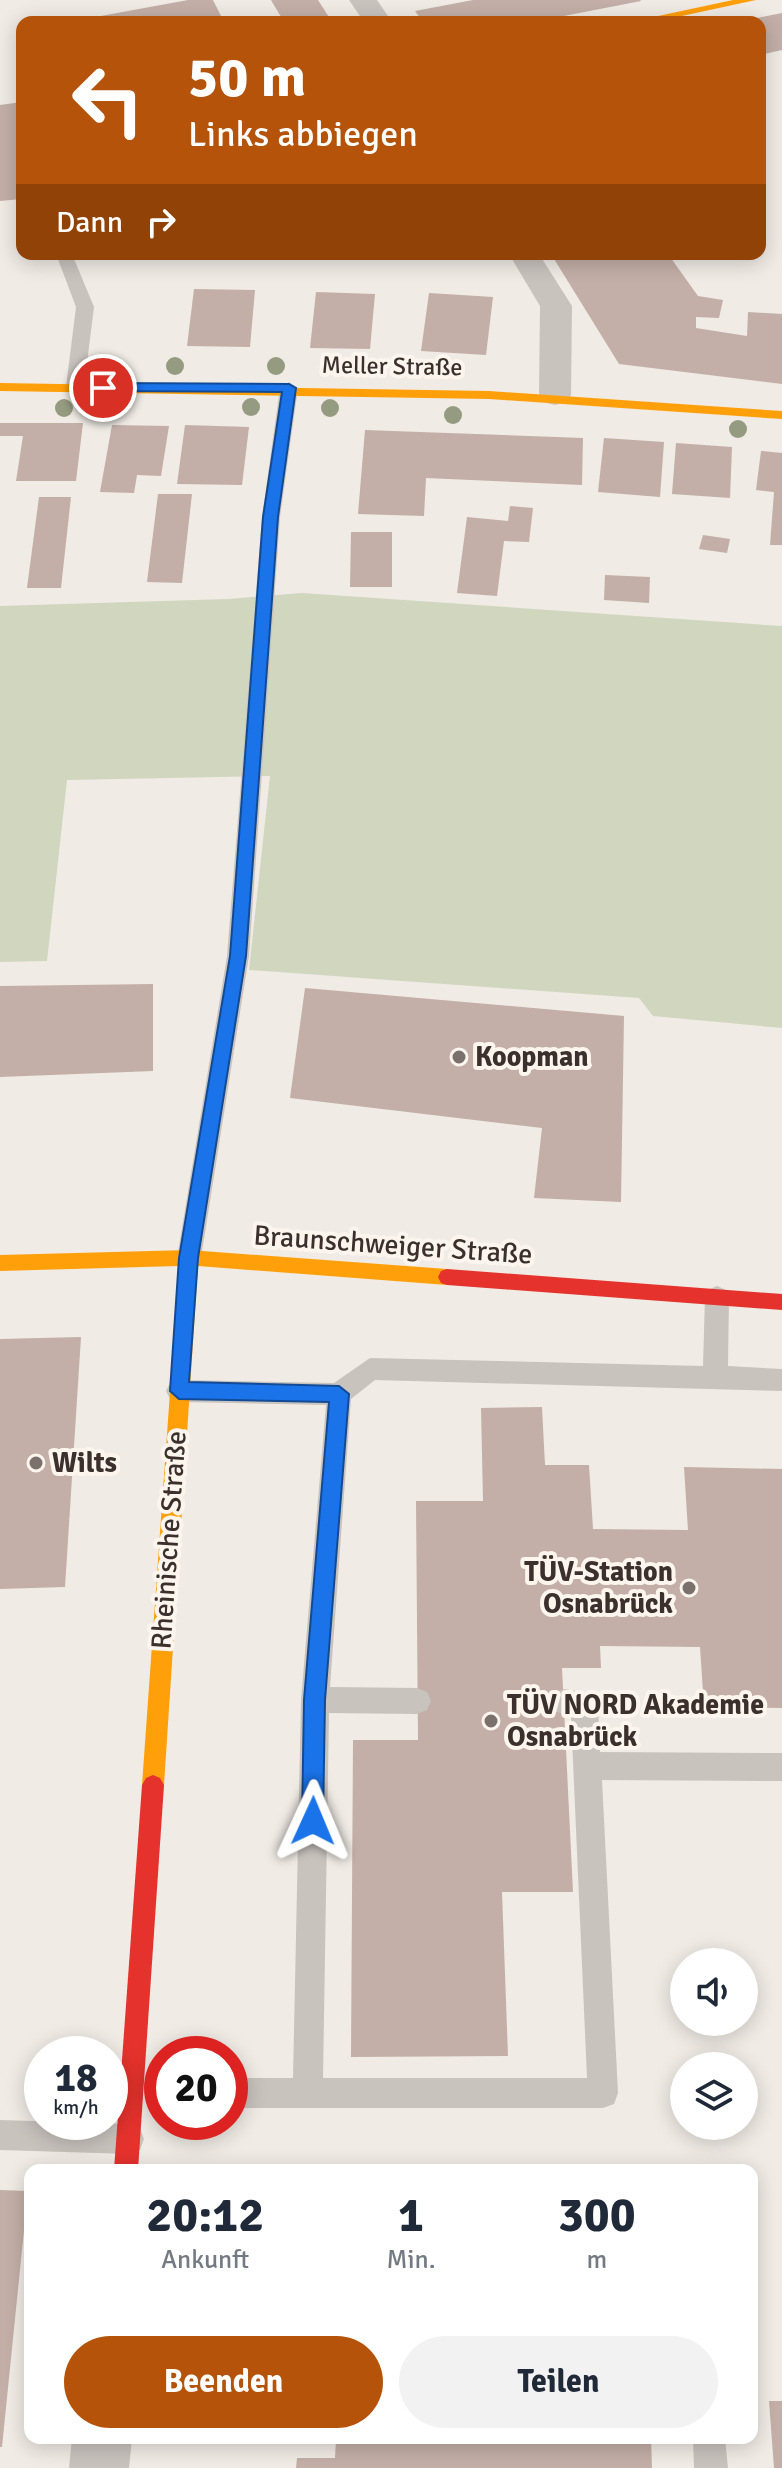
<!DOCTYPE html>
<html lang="de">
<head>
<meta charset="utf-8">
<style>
  :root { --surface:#fff; --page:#f2f2f3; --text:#1f2937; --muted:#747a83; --accent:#b45309 }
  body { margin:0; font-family:Signika,sans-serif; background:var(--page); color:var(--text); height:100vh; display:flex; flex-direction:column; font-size:30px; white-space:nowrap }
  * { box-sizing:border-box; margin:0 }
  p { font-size:26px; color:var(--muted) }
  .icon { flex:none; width:44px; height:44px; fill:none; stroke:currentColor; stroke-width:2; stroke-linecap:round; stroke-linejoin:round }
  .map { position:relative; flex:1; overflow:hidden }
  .panel { position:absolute; left:24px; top:2164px; width:734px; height:280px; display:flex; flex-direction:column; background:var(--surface); border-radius:16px; box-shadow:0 4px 20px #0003 }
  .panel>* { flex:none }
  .hud { position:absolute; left:16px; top:16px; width:750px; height:244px; border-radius:16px; box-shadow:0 4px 20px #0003; background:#b45309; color:#fff; overflow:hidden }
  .fabs { position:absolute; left:670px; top:1948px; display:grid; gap:16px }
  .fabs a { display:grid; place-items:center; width:88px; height:88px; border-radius:50%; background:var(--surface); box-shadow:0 4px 20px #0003; font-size:40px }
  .speed { position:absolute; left:24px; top:2036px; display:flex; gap:16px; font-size:40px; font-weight:700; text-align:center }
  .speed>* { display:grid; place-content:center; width:104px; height:104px; border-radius:50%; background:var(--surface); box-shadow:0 4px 20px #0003; line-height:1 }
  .speed small { font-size:20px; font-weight:400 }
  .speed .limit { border:12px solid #d22; background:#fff; color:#111 }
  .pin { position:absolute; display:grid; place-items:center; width:68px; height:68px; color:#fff; margin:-34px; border:4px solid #fff; border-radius:50%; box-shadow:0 2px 8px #0007 }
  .me { position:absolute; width:88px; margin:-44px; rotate:1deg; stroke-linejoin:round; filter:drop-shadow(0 0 6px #0008) }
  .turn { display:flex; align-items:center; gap:28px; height:168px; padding:0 40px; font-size:36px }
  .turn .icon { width:104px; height:104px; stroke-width:2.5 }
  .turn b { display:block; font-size:56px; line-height:68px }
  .then { display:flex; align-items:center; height:76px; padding:0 40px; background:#0003; gap:16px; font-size:30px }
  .eta { display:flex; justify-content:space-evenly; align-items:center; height:136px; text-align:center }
  .eta b { font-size:48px; font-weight:800; line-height:56px }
  .button { display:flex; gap:16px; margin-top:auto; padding:16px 40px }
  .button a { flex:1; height:92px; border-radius:48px; background:var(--accent); color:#fff; font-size:32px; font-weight:800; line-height:92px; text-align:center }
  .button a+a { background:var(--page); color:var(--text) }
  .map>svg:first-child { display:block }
  .green { fill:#d1d6bf }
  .building { fill:#c3afa7 }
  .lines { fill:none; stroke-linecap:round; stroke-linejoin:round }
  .lane { fill:#c9c3be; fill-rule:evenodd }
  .street { fill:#c9c3be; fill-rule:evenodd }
  .slow { fill:#ff9f0a; fill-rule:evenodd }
  .jam { fill:#e5322d; fill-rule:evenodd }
  .tree { fill:#959b80 }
  .route { fill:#1a73e8; stroke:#114b97; stroke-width:2 }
  .poi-dot { fill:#7a716c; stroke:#fbf5ee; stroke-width:3 }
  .labels { text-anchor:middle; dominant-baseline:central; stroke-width:8; stroke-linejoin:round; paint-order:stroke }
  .far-street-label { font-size:24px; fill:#3b302b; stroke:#fbf5ee }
  .poi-label { font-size:28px; font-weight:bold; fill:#3b302b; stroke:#fbf5ee; text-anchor:start }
  .street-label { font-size:28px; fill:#3b302b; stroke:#fbf5ee }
</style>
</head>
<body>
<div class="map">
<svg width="782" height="2468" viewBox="0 0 782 2468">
  <rect width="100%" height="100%" fill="#f0ebe5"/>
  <polygon class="green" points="302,593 782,626 782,1028 653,1016 639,998 249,970 270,776 67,780 47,961 0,962 0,606 228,599"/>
  <g class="building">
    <polygon points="188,0 213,0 222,18 196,22 68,22"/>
    <polygon points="271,0 318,0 332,22 284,22"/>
    <polygon points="473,0 640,0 641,1 533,22 423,22 415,11"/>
    <polygon points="782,13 782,50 760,55 760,22 742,21"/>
    <polygon points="22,102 22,199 0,201 0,105"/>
    <polygon points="551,254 668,254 698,296 723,300 719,318 696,317 696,328 747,336 748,312 782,314 782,384 619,364"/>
    <polygon points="194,289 255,290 250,347 187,346"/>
    <polygon points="316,292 375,294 370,349 310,348"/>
    <polygon points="429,293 493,297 486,355 421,351"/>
    <polygon points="0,423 83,423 76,481 16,481 23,436 0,436"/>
    <polygon points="112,425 169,426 161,476 137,475 134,493 100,492"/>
    <polygon points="185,425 249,427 242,485 177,484"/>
    <polygon points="365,430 583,438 582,485 426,478 424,516 358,514"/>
    <polygon points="604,438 664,442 660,497 598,492"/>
    <polygon points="676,443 732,447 730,498 672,494"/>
    <polygon points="761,451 782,453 782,545 770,545 774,492 756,490"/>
    <polygon points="158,494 192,494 182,583 147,582"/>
    <polygon points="39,497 71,497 61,588 27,588"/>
    <polygon points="510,506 533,508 529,542 504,541 497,596 457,593 467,517 508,521"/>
    <polygon points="351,532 392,532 392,587 350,587"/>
    <polygon points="703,535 730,539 727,553 699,549"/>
    <polygon points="605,575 650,577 649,603 604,600"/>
    <polygon points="153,984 153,1071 0,1077 0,986"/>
    <polygon points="305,988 624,1016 621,1202 534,1198 542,1128 290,1098"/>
    <polygon points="81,1337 65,1587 0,1589 0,1339"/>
    <polygon points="542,1407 545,1465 589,1465 593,1529 688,1530 684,1467 782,1469 782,1708 704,1707 700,1647 600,1646 601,1668 562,1668 573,1892 502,1892 508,2056 351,2057 353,1740 418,1740 416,1501 483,1501 481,1408"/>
    <polygon points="0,2190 28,2191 2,2447 0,2447"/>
    <polygon points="769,2401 782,2401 782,2468 774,2468"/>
    <polygon points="336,2438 651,2438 652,2468 296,2468 297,2458 335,2458"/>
  </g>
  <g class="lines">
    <g class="lane">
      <polygon points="56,254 72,254 94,307 84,387 75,393 66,387 76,307"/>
      <polygon points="289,382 298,388 280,517 249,956 201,1258 198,1265 189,1268 180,1265 177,1258 227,956 262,517 280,388"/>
      <polygon points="717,1286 726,1290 729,1297 728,1366 782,1369 782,1391 375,1380 351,1399 330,1687 417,1688 427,1692 431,1701 427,1710 417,1714 329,1713 323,2078 587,2078 571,1716 554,1711 550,1702 554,1693 564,1689 594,1694 598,1703 600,1752 782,1753 782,1781 602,1780 618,2093 614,2104 603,2108 230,2108 230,2078 293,2078 301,1700 326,1405 179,1402 170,1399 166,1391 170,1383 179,1380 334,1383 370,1358 703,1366 705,1297 708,1290"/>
      <polygon points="0,2120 129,2124 140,2128 144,2139 140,2150 129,2154 0,2150"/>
      <polygon points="693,2438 725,2438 728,2468 694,2468"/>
    </g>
    <g class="street">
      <polygon points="349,0 377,0 392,22 364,22"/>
      <polygon points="509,254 539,254 572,306 571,395 567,402 555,405 543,402 539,395 540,306"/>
      <polygon points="72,2438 132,2438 129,2468 69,2468"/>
    </g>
    <g class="slow">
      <polygon points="733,0 756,0 654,22 630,22"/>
      <polygon points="0,383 489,391 782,411 782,419 489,399 0,391"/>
      <polygon points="189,1250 447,1269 453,1271 456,1277 453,1283 447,1285 198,1266 164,1785 160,1792 153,1795 146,1792 142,1785 179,1266 0,1271 0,1255"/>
    </g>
    <g class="jam">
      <polygon points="447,1269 782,1294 782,1310 447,1285 441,1283 438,1277 441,1271"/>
      <polygon points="153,1775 160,1778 164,1785 138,2170 114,2170 142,1785 146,1778"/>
    </g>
  </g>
  <g class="tree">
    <circle cx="175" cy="366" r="9"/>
    <circle cx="276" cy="366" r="9"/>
    <circle cx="251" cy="407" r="9"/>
    <circle cx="64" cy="408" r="9"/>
    <circle cx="330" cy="408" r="9"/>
    <circle cx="453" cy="415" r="9"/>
    <circle cx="738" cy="429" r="9"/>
  </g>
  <polygon class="route" points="103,383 289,384 296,388 278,517 246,956 198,1258 189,1382 339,1386 349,1394 325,1700 323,1821 320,1828 313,1831 305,1828 302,1821 304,1700 329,1402 179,1399 170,1391 179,1258 230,956 263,517 282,392 98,391 98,385"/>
  <g class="poi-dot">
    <circle cx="459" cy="1057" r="8"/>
    <circle cx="36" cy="1463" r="8"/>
    <circle cx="689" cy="1588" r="8"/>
    <circle cx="491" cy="1721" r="8"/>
  </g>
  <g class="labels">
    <g class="far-street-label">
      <text transform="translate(392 366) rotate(1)">Meller Straße</text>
    </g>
    <g class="poi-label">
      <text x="475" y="1057">Koopman</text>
      <text x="52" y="1463">Wilts</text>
      <text x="673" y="1572" text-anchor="end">TÜV-Station<tspan x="673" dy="32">Osnabrück</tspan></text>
      <text x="507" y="1705">TÜV NORD Akademie<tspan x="507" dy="32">Osnabrück</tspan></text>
    </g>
    <g class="street-label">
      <text transform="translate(393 1245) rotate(4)">Braunschweiger Straße</text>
      <text transform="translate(169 1540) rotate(-86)">Rheinische Straße</text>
    </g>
  </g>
</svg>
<div class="fabs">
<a><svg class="icon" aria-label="sound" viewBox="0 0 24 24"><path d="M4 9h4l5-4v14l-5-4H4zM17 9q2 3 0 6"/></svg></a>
<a><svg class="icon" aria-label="layers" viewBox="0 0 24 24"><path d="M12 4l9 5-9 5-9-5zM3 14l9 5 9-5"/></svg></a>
</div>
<div class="speed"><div>18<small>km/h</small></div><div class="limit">20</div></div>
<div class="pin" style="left:103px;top:388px;background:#d93025"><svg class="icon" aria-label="arrive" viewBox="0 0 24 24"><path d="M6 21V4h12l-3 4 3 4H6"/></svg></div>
<svg class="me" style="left:313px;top:1821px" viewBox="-20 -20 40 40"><path d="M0-17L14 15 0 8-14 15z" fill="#1a73e8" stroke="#fff" stroke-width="4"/></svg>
<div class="hud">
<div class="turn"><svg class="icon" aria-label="left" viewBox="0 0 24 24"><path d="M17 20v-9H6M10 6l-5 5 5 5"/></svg><div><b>50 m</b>Links abbiegen</div></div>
<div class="then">Dann<svg class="icon" aria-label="right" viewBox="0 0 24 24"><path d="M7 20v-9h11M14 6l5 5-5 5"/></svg></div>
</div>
<section class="panel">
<div class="eta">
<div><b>20:12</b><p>Ankunft</p></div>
<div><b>1</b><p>Min.</p></div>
<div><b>300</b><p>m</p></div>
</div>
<div class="button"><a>Beenden</a><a>Teilen</a></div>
</section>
</div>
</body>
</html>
